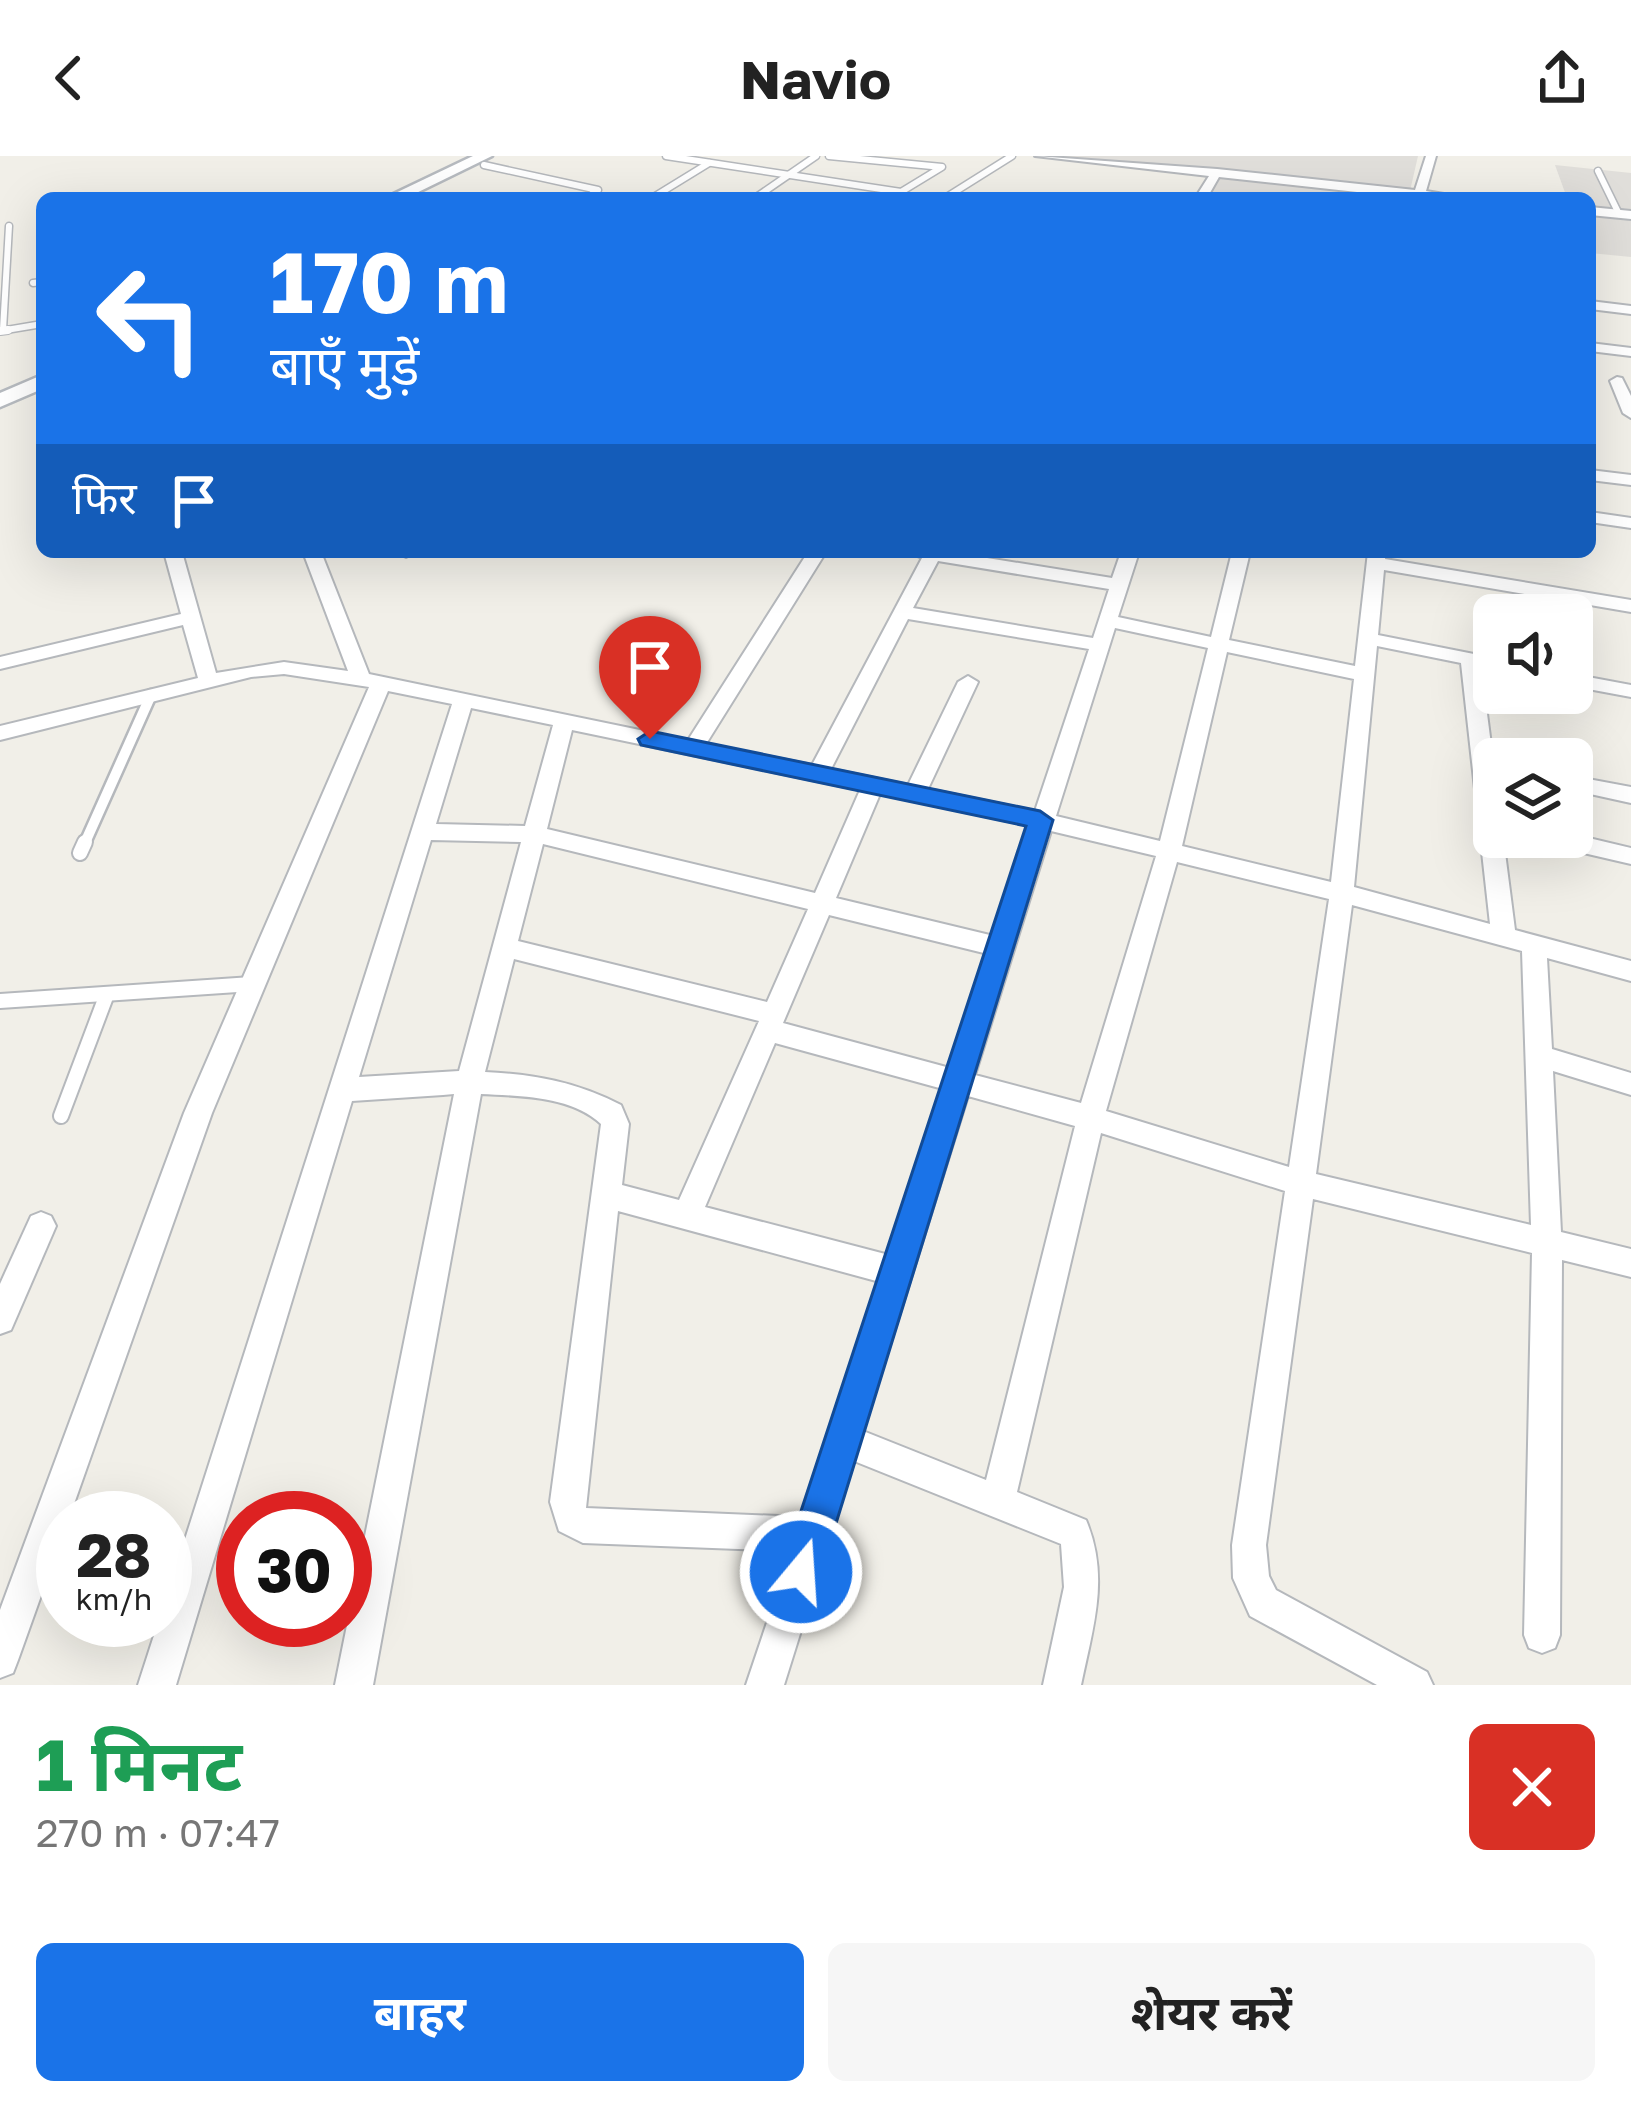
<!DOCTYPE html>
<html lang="hi">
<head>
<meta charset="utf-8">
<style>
  :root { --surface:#fff; --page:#f6f6f6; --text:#222; --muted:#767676; --accent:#1a73e8 }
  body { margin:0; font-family:"Golos Text","Noto Sans Devanagari",sans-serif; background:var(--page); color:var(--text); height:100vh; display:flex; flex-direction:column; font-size:45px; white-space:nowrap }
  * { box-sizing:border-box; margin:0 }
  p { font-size:39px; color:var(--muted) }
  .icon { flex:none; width:66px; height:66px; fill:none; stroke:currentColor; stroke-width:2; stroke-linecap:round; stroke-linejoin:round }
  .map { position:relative; height:1529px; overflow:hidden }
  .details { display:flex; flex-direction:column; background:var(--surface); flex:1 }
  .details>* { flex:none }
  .guide { position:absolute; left:36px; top:36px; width:1560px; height:366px; border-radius:18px; box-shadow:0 12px 48px #0002; background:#1a73e8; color:#fff; overflow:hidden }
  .controls { position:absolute; left:1473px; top:438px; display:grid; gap:24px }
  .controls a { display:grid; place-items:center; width:120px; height:120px; border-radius:18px; background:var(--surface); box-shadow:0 12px 48px #0002; font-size:60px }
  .speed { position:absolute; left:36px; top:1335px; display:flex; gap:24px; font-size:60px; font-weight:700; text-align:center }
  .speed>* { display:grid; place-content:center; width:156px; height:156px; border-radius:50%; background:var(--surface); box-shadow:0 12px 48px #0002; line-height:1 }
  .speed small { font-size:30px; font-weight:400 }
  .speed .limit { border:18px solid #d22; background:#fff; color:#111 }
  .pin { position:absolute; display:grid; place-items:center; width:102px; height:102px; color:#fff; margin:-123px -51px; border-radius:50% 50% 50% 0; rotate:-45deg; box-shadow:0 0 12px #0007 }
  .pin .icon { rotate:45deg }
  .me { position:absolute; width:132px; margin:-66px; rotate:18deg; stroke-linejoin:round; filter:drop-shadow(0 0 9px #0008) }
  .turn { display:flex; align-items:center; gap:42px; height:252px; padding:0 36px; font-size:54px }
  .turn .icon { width:156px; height:156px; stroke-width:2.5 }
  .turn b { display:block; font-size:84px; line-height:102px }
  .then { display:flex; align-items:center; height:114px; padding:0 36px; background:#0003; gap:24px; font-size:45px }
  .round { display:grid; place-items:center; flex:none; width:126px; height:126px; border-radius:18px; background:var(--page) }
  .headline { display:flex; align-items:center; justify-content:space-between; height:204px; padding:0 36px }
  h1 { font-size:72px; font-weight:700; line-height:90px; color:#1e9e55 }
  .primary-button { display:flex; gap:24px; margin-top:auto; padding:24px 36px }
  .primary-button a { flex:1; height:138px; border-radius:18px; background:var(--accent); color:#fff; font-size:48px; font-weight:700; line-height:138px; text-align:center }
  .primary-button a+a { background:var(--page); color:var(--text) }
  header { display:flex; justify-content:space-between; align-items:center; height:156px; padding:0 36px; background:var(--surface); font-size:54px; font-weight:700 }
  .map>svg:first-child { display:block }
  .industrial { fill:#e0deda }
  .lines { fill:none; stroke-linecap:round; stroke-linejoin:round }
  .lane-far3-casing { stroke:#b5b8bc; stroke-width:9 }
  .lane-far2-casing { stroke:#b5b8bc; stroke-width:10 }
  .lane-far1-casing { stroke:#b5b8bc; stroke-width:15 }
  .lane-casing { stroke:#b5b8bc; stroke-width:18 }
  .street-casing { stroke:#b5b8bc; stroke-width:4 }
  .secondary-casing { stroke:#b6babf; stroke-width:5 }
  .lane-far3 { stroke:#fff; stroke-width:6 }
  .lane-far2 { stroke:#fff; stroke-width:8 }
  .lane-far1 { stroke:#fff; stroke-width:10 }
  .lane { stroke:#fff; stroke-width:14 }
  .street { fill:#fff; fill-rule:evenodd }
  .secondary { fill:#fff; fill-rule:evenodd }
  .route { fill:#1a73e8; stroke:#114b97; stroke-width:3 }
</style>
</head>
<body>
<header><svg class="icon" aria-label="back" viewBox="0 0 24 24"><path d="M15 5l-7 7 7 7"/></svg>Navio<svg class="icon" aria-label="share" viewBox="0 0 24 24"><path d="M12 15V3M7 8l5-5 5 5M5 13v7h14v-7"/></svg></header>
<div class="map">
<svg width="1631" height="1529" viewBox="0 0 1631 1529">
  <rect width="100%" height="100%" fill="#f1efe8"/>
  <g class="industrial">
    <polygon points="1044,0 1418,0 1410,35 1486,42 1202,42 1214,17"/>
    <polygon points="1555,9 1631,17 1631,101 1590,97 1590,42 1567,42"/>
  </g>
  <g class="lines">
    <g class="lane-far3-casing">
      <g id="lane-far3">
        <polyline points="666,0 901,36"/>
        <polyline points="829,0 942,11 896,39"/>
        <polyline points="484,9 598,34 586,42"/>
        <polyline points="1598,15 1619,58"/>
        <polyline points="652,42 709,7"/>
        <polyline points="755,42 816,0"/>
        <polyline points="945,42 1012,0"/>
        <polyline points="33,127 42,126"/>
        <polyline points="3,174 9,70"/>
        <polyline points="0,175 42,168"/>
      </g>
    </g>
    <g class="lane-far2-casing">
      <polyline id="lane-far2" points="0,175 8,174"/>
    </g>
    <g class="lane-far1-casing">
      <polyline id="lane-far1" points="84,689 151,539"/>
    </g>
    <g class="lane-casing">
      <g id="lane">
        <polyline points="80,697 85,686"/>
        <polyline points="0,845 252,828"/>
        <polyline points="61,960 107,838"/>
      </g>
    </g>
    <g class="street-casing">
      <g id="street">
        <polygon points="1035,0 1217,13 1415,34 1426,0 1436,0 1426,35 1468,42 1412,42 1219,21 1207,42 1195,42 1209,20"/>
        <polygon points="1590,51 1631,55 1631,63 1590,59"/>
        <polygon points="1590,145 1631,150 1631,158 1590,153"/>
        <polygon points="1590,187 1631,192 1631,200 1590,195"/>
        <polygon points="1617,221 1622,222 1631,240 1631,262 1623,257 1610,225"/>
        <polygon points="1590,314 1631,319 1631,329 1590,324"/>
        <polygon points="1590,356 1631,362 1631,372 1590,366"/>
        <path d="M164,396H182L216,517L284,506L348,515L303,396H321L369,518L688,584L808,396H826L706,588L812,609L922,402L908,396H950L1112,422L1121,396H1139L1118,461L1211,481L1232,396H1250L1229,484L1355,510L1368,396H1386L1385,403L1631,444V456L1384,414L1378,479L1494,502V514L1481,511L1494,612V681H1503L1515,774L1631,805V825L1547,802L1552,893L1631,917V939L1553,915L1561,1076L1631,1093V1121L1562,1104L1560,1479L1555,1492L1542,1497L1529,1492L1524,1479L1532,1097L1313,1043L1266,1389L1269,1420L1276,1434L1427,1516L1433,1529H1377L1250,1460L1233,1422L1232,1389L1285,1035L1101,977L1017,1336L1086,1364C1110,1421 1093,1471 1081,1529H1043L1064,1431L1061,1388L854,1305L784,1529H746L791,1395L583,1387L559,1375L550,1346L601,968C571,940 520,940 481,938L373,1529H335L454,938L443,939L352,945L176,1529H138L159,1464H165V1446L452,548L388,535L212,957L69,1362H63V1378L18,1504L13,1517L0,1522V1454L184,957L369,531L284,518L251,521L0,584V570L198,522L183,469L0,513V501L181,458ZM938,405L1109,433L1093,482L913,452ZM908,463L1089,493L1035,655L928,633L978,526L968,520L958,526L908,629L831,613ZM1115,472L1208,492L1160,685L1056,660ZM1377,490L1461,507L1490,768L1354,731ZM1227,496L1354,523L1331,726L1182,690ZM471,552L553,569L525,670L436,668ZM572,574L860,634L815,737L547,673ZM880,638L1031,670L994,780L836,742ZM1051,675L1156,700L1081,947L975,919ZM431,684L521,686L459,915L359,921ZM543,688L808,753L767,846L518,785ZM1177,706L1329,743L1289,1011L1106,955ZM1352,749L1522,795L1531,1069L1316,1018ZM829,759L988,798L950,912L783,867ZM514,803L759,865L679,1044L622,1029L629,968L621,949C577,926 534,918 485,916ZM775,887L943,933L889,1099L705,1051ZM968,940L1075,970L986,1324L863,1275ZM618,1055L880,1126L802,1361L586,1352Z"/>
        <polygon points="396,396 415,396 406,401"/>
        <polygon points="1572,518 1631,529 1631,541 1572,530"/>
        <polygon points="1572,620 1631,631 1631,647 1572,634"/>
        <polygon points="1572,678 1631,692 1631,708 1549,689 1538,681"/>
        <polygon points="41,1056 51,1060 56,1070 11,1174 0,1178 0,1128 31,1060"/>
      </g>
    </g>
    <g class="secondary-casing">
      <g id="secondary">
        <polygon points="473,0 492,0 406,42 385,42"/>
        <polygon points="42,219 42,233 0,251 0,237"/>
      </g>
    </g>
    <use href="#lane-far3" class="lane-far3"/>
    <use href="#lane-far2" class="lane-far2"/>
    <use href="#lane-far1" class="lane-far1"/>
    <use href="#lane" class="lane"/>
    <use href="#street" class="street"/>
    <use href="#secondary" class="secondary"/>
  </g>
  <polygon class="route" points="650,575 1040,655 1053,664 821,1416 815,1430 801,1436 787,1430 781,1416 1026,670 641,589 638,583"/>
</svg>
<div class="controls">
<a><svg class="icon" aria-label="sound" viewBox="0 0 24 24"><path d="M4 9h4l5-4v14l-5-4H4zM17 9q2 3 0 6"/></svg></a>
<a><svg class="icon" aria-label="layers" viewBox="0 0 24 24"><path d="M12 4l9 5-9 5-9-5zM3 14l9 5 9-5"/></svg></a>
</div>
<div class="speed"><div>28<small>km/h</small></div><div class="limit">30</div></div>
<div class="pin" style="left:650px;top:583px;background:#d93025"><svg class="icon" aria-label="arrive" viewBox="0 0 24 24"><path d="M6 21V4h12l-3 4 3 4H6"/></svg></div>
<svg class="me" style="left:801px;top:1416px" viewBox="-20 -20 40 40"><circle r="17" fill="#1a73e8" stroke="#fff" stroke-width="3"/><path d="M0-11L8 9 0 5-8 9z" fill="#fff"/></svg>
<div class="guide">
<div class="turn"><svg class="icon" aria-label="left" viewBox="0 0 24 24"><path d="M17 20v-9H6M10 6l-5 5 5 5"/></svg><div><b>170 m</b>बाएँ मुड़ें</div></div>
<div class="then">फिर<svg class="icon" aria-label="arrive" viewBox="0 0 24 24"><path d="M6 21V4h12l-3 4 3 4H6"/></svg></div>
</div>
</div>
<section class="details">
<div class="headline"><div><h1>1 मिनट</h1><p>270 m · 07:47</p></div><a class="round" style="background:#d93025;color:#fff"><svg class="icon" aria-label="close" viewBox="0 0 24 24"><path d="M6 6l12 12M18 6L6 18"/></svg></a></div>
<div class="primary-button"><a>बाहर</a><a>शेयर करें</a></div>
</section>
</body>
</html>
